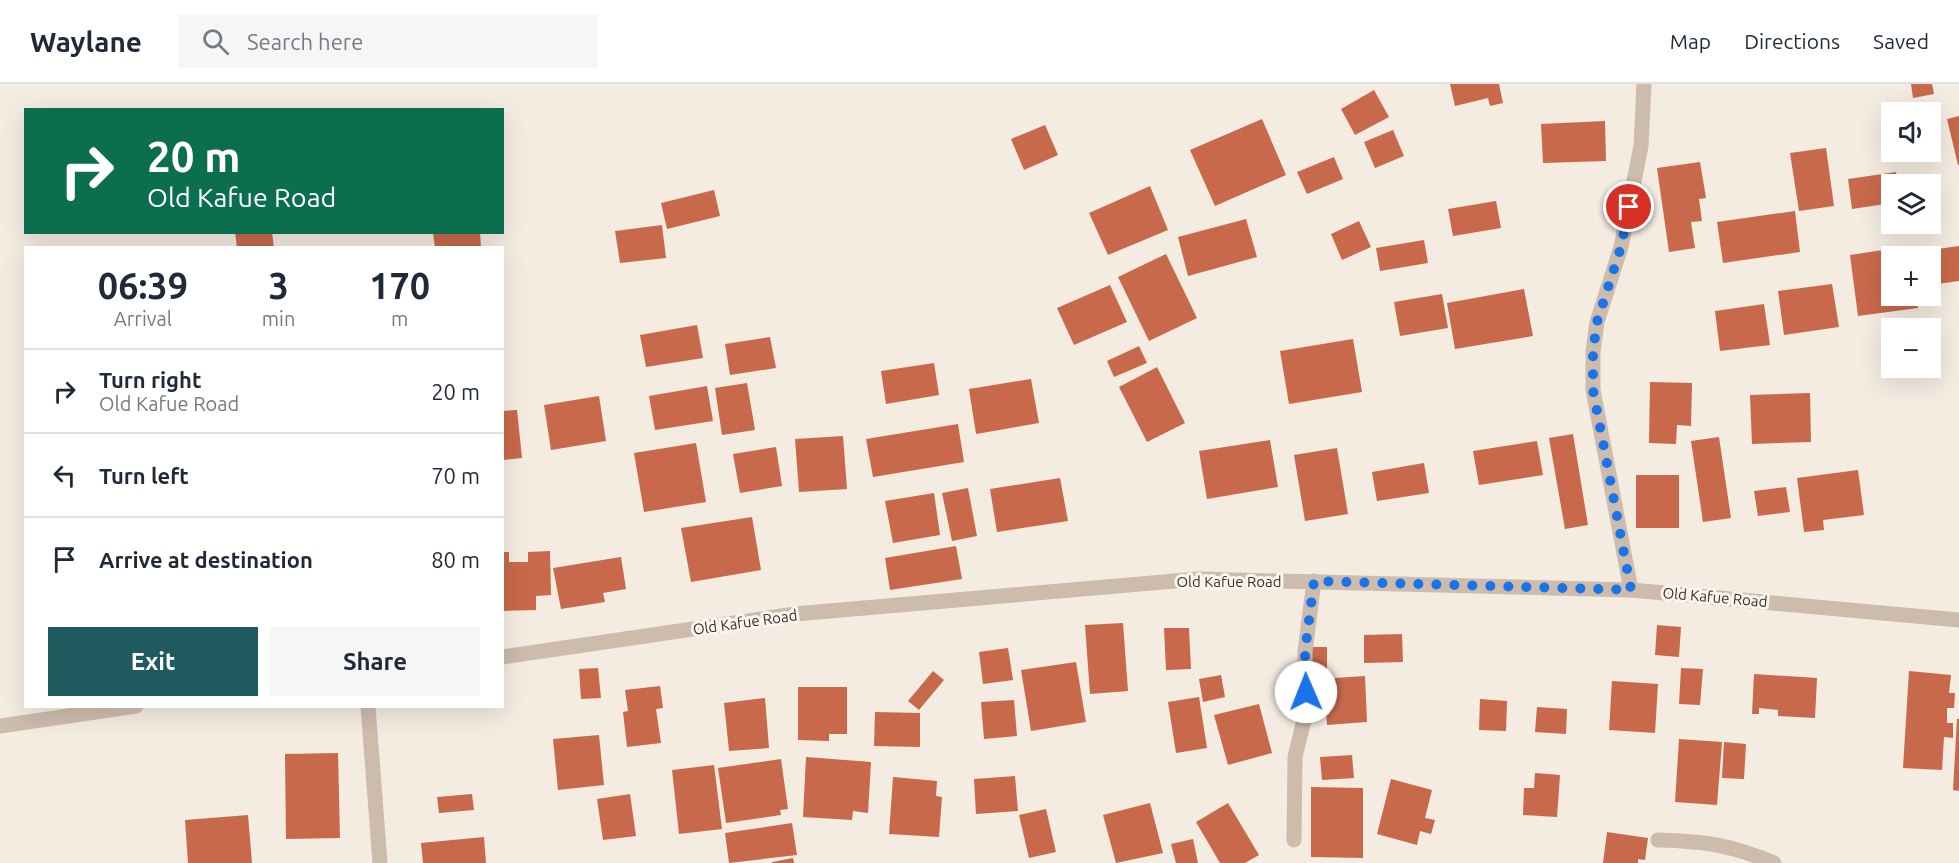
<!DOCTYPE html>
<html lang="en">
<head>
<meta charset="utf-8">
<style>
  :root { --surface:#fff; --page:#f6f6f7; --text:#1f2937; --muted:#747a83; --line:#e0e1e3; --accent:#1f5a5e }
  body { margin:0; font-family:Ubuntu,sans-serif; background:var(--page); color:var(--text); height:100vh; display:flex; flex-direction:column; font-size:22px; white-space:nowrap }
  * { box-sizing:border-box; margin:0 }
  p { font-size:20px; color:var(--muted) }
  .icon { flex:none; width:33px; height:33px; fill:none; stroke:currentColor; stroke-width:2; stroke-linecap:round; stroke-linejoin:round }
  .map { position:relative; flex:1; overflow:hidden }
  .side { position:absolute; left:24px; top:162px; width:480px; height:462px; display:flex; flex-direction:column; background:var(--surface); border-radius:0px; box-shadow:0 6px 24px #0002 }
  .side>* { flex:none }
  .hud { position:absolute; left:24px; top:24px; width:480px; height:126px; border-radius:0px; box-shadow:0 6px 24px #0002; background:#0b6e4f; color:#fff; overflow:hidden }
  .fabs { position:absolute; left:1881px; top:18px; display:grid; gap:12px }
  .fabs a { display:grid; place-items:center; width:60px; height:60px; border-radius:0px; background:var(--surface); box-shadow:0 6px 24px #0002; font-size:30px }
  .pin { position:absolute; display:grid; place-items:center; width:51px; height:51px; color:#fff; margin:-26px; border:3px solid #fff; border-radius:50%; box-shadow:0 2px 6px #0007 }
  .me { position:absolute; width:66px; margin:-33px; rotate:359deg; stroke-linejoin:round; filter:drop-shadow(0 0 4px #0008) }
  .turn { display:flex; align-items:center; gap:21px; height:126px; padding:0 24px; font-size:27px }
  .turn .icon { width:78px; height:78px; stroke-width:2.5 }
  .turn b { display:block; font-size:42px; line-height:51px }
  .eta { display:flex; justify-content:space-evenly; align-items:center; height:102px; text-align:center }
  .eta b { font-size:36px; font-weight:700; line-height:42px }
  .button { display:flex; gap:12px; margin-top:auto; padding:12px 24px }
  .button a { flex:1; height:69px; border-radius:0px; background:var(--accent); color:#fff; font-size:24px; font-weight:700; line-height:69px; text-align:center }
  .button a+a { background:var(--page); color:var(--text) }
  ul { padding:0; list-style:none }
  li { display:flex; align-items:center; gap:18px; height:84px; padding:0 24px; border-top:2px solid var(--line) }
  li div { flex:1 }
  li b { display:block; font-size:22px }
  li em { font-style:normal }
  header { display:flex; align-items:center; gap:36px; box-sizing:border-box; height:84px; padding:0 30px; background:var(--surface); border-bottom:2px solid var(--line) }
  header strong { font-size:28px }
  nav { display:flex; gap:33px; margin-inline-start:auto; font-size:21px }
  .search { width:420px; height:54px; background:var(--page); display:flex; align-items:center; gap:15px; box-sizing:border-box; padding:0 21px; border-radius:0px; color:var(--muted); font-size:22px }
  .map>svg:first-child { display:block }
  .building { fill:#c8694b }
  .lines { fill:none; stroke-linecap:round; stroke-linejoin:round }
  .minor { stroke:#cdbbac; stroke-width:15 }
  .tertiary { stroke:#cdbbac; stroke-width:15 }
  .route { stroke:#1a73e8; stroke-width:10; stroke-dasharray:0 18 }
  .labels { text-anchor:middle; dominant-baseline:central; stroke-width:6; stroke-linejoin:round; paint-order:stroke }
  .street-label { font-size:15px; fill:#3b302b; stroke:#fbf5ee }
</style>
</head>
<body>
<header>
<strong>Waylane</strong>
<div class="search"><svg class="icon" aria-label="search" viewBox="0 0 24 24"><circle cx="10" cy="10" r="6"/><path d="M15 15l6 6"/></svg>Search here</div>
<nav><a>Map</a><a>Directions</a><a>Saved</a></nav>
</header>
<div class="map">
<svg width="1959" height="779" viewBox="0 0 1959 779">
  <rect width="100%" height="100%" fill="#f4ebe1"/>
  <g class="building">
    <polygon points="1450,0 1499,0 1503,19 1490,22 1488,14 1455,22"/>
    <polygon points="1911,0 1932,0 1934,10 1913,14"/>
    <polygon points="1374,6 1389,33 1355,51 1341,25"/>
    <polygon points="1959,32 1959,81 1958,81 1947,35"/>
    <polygon points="1262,35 1286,91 1215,122 1190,66"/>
    <polygon points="1605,37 1606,77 1543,79 1541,40"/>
    <polygon points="1045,41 1058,71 1024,86 1011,55"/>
    <polygon points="1393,46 1404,72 1375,84 1364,58"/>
    <polygon points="1826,64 1834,122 1799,127 1790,69"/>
    <polygon points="1334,73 1343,95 1307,110 1297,88"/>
    <polygon points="1700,78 1706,114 1699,115 1702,137 1691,138 1695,164 1669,168 1657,84"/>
    <polygon points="1896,88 1898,100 1892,100 1892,119 1852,125 1848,95"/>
    <polygon points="1150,102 1168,146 1108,171 1089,129"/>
    <polygon points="714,106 720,132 667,145 661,119"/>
    <polygon points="1496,117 1501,144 1453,152 1448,125"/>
    <polygon points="1795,127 1800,168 1723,179 1717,138"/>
    <polygon points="1246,135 1257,173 1188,192 1178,153"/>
    <polygon points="1359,137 1371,163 1342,176 1331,150"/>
    <polygon points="662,141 666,174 620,179 615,147"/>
    <polygon points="235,148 272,148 274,164 237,164"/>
    <polygon points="480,148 481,164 435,164 433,149"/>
    <polygon points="1424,156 1428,179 1380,187 1376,164"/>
    <polygon points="1909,162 1911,172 1892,172 1892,212 1916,212 1918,224 1858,232 1850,171"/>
    <polygon points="1959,162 1959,197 1930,201 1930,172 1924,172 1923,167"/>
    <polygon points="1166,170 1197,234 1149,257 1118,193"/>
    <polygon points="1832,200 1839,243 1784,251 1778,207"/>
    <polygon points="1110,201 1127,238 1074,261 1057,224"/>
    <polygon points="1524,205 1533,252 1455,265 1447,219"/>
    <polygon points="1442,210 1448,244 1400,252 1394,218"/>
    <polygon points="1764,220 1770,261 1720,267 1715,227"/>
    <polygon points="697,241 703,274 646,283 640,251"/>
    <polygon points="770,253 776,284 730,291 725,260"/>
    <polygon points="1353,255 1362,308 1289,320 1280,267"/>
    <polygon points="1139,262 1147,279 1114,293 1107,277"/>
    <polygon points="934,279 939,311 886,320 881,287"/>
    <polygon points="1157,283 1185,339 1147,358 1119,303"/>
    <polygon points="1031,295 1039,339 976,350 969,305"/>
    <polygon points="1650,298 1692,299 1691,342 1677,341 1676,360 1649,359"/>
    <polygon points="747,299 755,346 722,351 715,304"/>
    <polygon points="707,302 713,337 655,346 649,312"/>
    <polygon points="1810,309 1811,358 1752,360 1750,311"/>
    <polygon points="599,312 606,357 551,366 544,321"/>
    <polygon points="517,326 522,374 502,376 502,327"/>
    <polygon points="958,340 964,378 873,393 866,355"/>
    <polygon points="1573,350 1588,441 1565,445 1549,354"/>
    <polygon points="843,352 847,405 799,408 795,355"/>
    <polygon points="1719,353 1731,434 1703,438 1691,357"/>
    <polygon points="1270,356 1278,403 1207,415 1199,367"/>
    <polygon points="1537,357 1543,391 1479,401 1473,367"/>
    <polygon points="696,359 706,418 644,428 634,369"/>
    <polygon points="776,363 782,402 740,409 733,370"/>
    <polygon points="1337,364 1348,430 1305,437 1294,371"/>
    <polygon points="1424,379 1429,409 1377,417 1372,388"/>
    <polygon points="1858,386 1864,431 1823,436 1824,446 1804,448 1797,394"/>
    <rect x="1636" y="391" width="43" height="53"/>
    <polygon points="1060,394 1068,437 997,448 990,405"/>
    <polygon points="1786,403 1790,428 1758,432 1754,407"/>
    <polygon points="968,404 977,452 952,457 942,409"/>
    <polygon points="934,409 940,451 893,459 885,417"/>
    <polygon points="752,433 761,486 691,498 681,444"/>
    <polygon points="956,462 962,495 890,506 885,474"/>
    <polygon points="550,467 551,511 536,512 536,526 502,527 502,468 509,468 509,478 528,478 528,468"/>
    <polygon points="621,473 626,505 603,509 605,518 561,525 553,484"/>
    <polygon points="1123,539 1128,607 1090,610 1085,541"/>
    <polygon points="1657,541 1681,543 1679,573 1655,571"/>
    <polygon points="1164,544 1189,544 1191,585 1166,586"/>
    <polygon points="1402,550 1403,578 1364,579 1364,551"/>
    <rect x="1308" y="563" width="19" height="38"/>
    <polygon points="1008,564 1013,596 983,600 979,568"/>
    <polygon points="1076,578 1086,638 1031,647 1021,586"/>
    <polygon points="598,584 601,614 581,615 579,585"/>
    <polygon points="1681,584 1703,585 1700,621 1679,620"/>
    <polygon points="933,587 944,596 919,626 908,617"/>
    <polygon points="1909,587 1951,591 1949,609 1955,609 1954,624 1947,624 1947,639 1953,639 1953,654 1944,653 1942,686 1903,684"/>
    <polygon points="1754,590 1817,594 1815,634 1778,632 1778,626 1759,624 1759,630 1752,630"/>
    <polygon points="1221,591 1225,613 1203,618 1199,595"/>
    <polygon points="1365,592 1367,638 1327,641 1325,608 1335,608 1335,594"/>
    <polygon points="1612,597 1658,600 1655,649 1609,646"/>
    <polygon points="660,602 663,624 656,625 661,659 627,663 623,628 628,627 625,606"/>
    <polygon points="798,603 847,603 847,650 829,650 829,657 798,656"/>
    <polygon points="1199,613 1207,664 1176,669 1168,618"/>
    <polygon points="765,614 769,664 729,667 724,619"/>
    <polygon points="1480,615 1507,617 1506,647 1479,646"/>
    <polygon points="1014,616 1017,652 984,655 981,618"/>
    <polygon points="1259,620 1272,669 1228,681 1214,631"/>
    <polygon points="1537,623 1567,625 1566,650 1535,648"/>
    <polygon points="875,628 920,629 920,663 874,662"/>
    <polygon points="1957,635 1959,635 1959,707 1953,706"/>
    <polygon points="599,651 604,701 558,706 553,655"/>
    <polygon points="1679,655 1722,658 1717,721 1675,718"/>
    <polygon points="1724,658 1746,660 1744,695 1722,694"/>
    <polygon points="338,669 340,754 286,755 285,670"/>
    <polygon points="1352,671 1354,694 1322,696 1320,673"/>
    <polygon points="806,673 871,678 868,729 853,727 852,736 803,733"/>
    <polygon points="781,675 788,725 780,726 781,731 726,739 718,684"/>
    <polygon points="714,681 722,745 679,750 672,686"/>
    <polygon points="1535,689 1560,691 1557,733 1523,731 1524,704 1534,704"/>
    <polygon points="1015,692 1018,727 976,730 974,695"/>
    <polygon points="893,693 937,697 936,712 942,713 939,753 889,750"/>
    <polygon points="1391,695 1432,706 1425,734 1435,736 1431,750 1420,747 1417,761 1377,750"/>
    <polygon points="1311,703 1363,704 1363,774 1311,773"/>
    <polygon points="472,710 474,726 439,729 437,713"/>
    <polygon points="630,710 636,752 603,756 597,715"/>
    <polygon points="1150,719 1163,769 1116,779 1103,731"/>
    <polygon points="1228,719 1259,771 1245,779 1220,779 1196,738"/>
    <polygon points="1046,725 1056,768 1029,774 1019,731"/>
    <polygon points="248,731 252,779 188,779 185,736"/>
    <polygon points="792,739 797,771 729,779 725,749"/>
    <polygon points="1607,748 1648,754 1645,776 1638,775 1638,779 1603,779"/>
    <polygon points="484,753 486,779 423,779 421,759"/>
    <polygon points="1193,755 1198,779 1176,779 1171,760"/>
    <polygon points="793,774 794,779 772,779 772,778"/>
  </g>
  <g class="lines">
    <g class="minor">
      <polyline points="1631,506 1593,306 1593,268 1597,238 1621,163 1641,62 1644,0"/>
      <polyline points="368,622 380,779"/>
      <polyline points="1294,756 1295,673 1306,628 1305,568 1314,497"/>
      <path d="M1658,756C1704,757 1731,761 1774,779"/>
    </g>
    <g class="tertiary">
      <polyline points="502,573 795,530 1198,495 1631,506 1959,536"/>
      <polyline points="0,642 136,622"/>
    </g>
  </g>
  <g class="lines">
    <polyline class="route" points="1306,608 1305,568 1314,497 1631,506 1593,306 1593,268 1597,238 1621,163 1629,123"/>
  </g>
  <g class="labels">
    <g class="street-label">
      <text x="1229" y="497">Old Kafue Road</text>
      <text transform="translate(1715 513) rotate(5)">Old Kafue Road</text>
      <text transform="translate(745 538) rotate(-8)">Old Kafue Road</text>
    </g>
  </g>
</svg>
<div class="fabs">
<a><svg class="icon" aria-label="sound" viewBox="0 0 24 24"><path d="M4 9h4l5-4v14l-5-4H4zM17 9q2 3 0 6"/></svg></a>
<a><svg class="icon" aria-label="layers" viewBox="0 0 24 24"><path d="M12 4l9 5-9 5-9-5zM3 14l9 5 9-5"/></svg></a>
<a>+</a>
<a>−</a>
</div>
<div class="pin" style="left:1629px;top:123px;background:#d93025"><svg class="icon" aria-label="arrive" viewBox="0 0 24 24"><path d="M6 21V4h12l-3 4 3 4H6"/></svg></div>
<svg class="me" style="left:1306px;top:608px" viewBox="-20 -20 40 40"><circle r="19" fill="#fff"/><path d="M0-13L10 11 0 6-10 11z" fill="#1a73e8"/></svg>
<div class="hud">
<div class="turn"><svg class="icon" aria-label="right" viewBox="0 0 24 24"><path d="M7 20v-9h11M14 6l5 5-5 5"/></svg><div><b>20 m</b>Old Kafue Road</div></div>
</div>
<section class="side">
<div class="eta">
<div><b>06:39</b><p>Arrival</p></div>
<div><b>3</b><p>min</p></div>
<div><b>170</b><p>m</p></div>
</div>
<ul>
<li><svg class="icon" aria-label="right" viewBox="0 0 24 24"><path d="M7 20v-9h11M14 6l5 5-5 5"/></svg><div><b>Turn right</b><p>Old Kafue Road</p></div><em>20 m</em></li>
<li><svg class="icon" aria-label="left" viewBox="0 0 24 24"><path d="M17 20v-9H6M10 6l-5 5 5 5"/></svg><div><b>Turn left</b></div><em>70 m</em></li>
<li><svg class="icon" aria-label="arrive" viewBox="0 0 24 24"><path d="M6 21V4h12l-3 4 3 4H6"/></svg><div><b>Arrive at destination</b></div><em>80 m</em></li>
</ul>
<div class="button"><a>Exit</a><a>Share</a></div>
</section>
</div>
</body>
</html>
